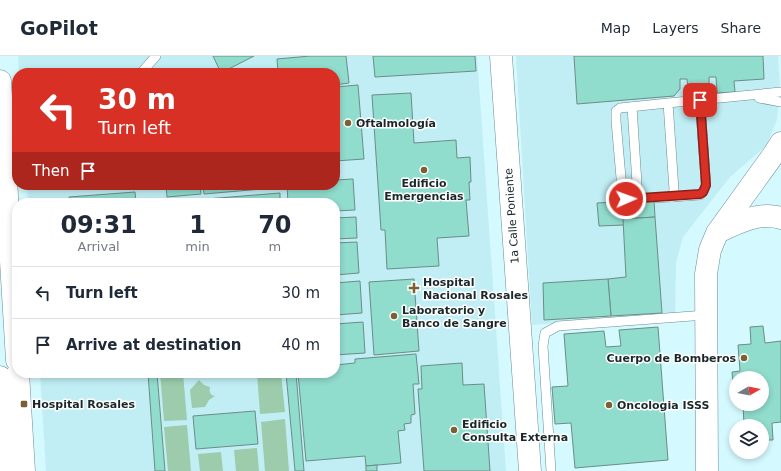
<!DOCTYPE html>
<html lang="en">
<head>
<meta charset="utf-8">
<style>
  :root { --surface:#fff; --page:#f2f2f3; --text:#1f2937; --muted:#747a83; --line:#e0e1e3 }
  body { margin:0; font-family:"DejaVu Sans",sans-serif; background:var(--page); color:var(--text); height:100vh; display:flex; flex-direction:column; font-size:15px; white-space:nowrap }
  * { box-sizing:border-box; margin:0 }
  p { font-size:13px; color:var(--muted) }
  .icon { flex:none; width:22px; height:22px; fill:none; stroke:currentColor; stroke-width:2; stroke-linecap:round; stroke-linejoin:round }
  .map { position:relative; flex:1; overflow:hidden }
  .sheet { position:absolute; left:12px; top:142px; width:328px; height:180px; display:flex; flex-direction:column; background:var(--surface); border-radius:16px; box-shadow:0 2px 6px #0003 }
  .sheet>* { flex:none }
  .hud { position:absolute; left:12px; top:12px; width:328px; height:122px; border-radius:16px; box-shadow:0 2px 6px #0003; background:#d93025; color:#fff; overflow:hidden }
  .needle { width:26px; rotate:81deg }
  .fabs { position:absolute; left:729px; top:315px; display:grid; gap:8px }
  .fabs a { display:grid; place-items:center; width:40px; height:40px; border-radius:50%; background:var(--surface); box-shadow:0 2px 6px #0003; font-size:20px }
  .pin { position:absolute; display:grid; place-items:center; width:34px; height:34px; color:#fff; margin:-17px; border-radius:8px; box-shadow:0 2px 6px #0006 }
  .me { position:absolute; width:44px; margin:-22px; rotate:88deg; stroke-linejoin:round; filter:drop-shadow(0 0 3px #0008) }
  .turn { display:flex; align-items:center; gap:14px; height:84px; padding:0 20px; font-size:18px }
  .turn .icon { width:52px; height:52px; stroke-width:2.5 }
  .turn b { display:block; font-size:28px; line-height:34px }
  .then { display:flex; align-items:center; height:38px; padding:0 20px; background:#0003; gap:8px; font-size:15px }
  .eta { display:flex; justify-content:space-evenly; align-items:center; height:68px; text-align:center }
  .eta b { font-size:24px; font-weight:700; line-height:28px }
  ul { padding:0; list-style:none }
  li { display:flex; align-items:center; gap:12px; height:52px; padding:0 20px; border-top:1px solid var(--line) }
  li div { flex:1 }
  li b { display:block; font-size:15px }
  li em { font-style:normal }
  header { display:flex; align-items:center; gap:24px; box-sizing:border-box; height:56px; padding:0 20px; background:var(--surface); border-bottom:1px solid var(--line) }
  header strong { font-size:19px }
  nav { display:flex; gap:22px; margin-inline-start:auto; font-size:14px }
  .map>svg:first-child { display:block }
  .built { fill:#c0eef4 }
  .green { fill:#9cccab }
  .building { fill:#90dccd; stroke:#6c8d86 }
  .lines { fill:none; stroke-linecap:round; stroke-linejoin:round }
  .lane-casing { stroke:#6a8d91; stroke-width:10 }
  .secondary-casing { stroke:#6a8d91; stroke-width:23 }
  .lane { stroke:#fff; stroke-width:9 }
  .secondary { stroke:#fff; stroke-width:22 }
  .route-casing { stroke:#8d1f18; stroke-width:10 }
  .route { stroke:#d93025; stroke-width:7 }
  .poi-dot { fill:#7a6032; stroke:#fff; stroke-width:1.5 }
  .labels { text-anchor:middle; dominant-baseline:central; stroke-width:3; stroke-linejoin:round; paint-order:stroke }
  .poi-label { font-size:11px; font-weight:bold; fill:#192729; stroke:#fff; text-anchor:start }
  .street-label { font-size:11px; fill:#192729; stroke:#fff }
</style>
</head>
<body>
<header>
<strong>GoPilot</strong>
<nav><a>Map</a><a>Layers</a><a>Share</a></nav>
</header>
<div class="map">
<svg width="781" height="415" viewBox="0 0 781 415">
  <rect width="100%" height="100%" fill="#d4f9fe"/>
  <g class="built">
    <polygon points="18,0 477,0 506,415 46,415 40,317 335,317 335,147 28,147 27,129 335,129 335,17 19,17"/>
    <polygon points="516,0 778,0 780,31 777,64 766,90 730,121 683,181 676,207 675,258 532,269"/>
  </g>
  <g class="green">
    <polygon points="160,317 183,317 187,364 164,365"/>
    <polygon points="257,317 281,317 285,356 260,358"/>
    <path d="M199,324L204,329L210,331C209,336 210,339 215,340L209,344L205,351L192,352L190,334Z"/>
    <polygon points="285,363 289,415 265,415 261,366"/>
    <polygon points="187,369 191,415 168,415 164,371"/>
    <polygon points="257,392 259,415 236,415 234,394"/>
    <polygon points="221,396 223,415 200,415 198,398"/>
  </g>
  <g class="building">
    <polygon points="213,0 254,0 221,17"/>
    <polygon points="310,0 346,0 349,27 335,29 335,17 278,17 277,3"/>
    <polygon points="373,0 475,0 476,15 375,21"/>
    <polygon points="574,0 763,0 764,23 734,25 735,36 717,37 716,21 709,21 709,32 688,33 687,23 680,23 680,33 674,40 577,48"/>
    <polygon points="358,29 364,103 335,105 335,31"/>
    <polygon points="411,37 414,87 456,84 457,102 470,101 471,126 469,126 470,144 466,144 469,180 437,182 439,210 387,213 385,174 381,174 372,39"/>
    <polygon points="353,123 355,154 335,155 335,147 288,147 287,129 335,129 335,124"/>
    <polygon points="166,129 200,129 201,138 167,141"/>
    <polygon points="203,129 274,129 274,132 204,138"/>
    <polygon points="135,136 136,147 69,147 69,141"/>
    <polygon points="280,137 280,147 157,147"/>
    <polygon points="654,144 655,161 623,163 624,169 599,170 597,147"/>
    <polygon points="356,161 357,182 335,183 335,162"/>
    <polygon points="655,161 662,257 611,260 608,223 626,221 623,163"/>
    <polygon points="357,186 359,217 335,219 335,187"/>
    <polygon points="414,223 419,295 374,299 369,226"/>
    <polygon points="608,223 611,260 544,264 543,227"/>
    <polygon points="360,225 362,257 335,259 335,227"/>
    <polygon points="363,266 365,297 335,299 335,268"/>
    <polygon points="763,270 765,287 781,285 781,366 772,367 773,384 762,384 762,370 759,370 759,368 744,369 743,348 762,348 762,322 736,322 736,338 734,339 732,316 740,315 738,289 751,288 750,271"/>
    <polygon points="658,271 668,404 575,412 571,367 555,368 552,331 568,330 564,278 604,275 606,291 621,290 619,274"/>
    <polygon points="416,298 419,328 413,328 415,358 411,359 411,367 404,368 405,374 398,375 401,407 366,410 365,400 306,405 298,317 335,317 335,309 355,307 355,303"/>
    <polygon points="462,307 463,329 484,328 490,415 424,415 418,333 422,333 421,310"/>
    <polygon points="148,317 157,317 165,415 155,415"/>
    <polygon points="286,317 296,317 304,415 295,415"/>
    <polygon points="255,355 258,388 196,393 193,360"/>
    <polygon points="377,409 377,415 366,415 366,410"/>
  </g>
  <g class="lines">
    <g class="lane-casing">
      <g id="lane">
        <polyline points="141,17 156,0"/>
        <polyline points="759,42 781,46"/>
        <polyline points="668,47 620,52 616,55 616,65 622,133 623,140 626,143 672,141 674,134 668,47 781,36"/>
        <polyline points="632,51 638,143"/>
        <polyline points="672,141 700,139 703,136 706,129 700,45"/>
        <polyline points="551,415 543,290 545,277 558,270 706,259"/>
      </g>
    </g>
    <g class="secondary-casing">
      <g id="secondary">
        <polyline points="501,0 530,415"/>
        <polyline points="0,25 17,304"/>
        <path d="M718,176C737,167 760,155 781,162"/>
        <polyline points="18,317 24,415"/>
        <polyline points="0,321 6,415"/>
        <polyline points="707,415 706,218 710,194 717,177 774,98 781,87"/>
      </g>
    </g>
    <use href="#lane" class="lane"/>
    <use href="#secondary" class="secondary"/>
  </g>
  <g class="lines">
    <g class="route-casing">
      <polyline id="route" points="626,143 700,138 703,136 706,129 700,44"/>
    </g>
    <use href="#route" class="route"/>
  </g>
  <g class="poi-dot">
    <circle cx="348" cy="67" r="4"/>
    <circle cx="424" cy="114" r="4"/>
    <path d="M412 226h4v4h4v4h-4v4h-4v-4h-4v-4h4z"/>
    <circle cx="394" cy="260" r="4"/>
    <circle cx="744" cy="302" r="4"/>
    <rect x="20" y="344" width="8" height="8" rx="2"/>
    <circle cx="609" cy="349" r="4"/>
    <circle cx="454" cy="374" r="4"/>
  </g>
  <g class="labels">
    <g class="poi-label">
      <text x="356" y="67">Oftalmología</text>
      <text x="424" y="127" text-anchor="middle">Edificio<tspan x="424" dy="13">Emergencias</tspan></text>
      <text x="423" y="226">Hospital<tspan x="423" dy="13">Nacional Rosales</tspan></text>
      <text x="402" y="254">Laboratorio y<tspan x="402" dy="13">Banco de Sangre</tspan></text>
      <text x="736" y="302" text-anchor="end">Cuerpo de Bomberos</text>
      <text x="32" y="348">Hospital Rosales</text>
      <text x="617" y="349">Oncologia ISSS</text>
      <text x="462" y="368">Edificio<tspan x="462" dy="13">Consulta Externa</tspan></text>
    </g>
    <g class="street-label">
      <text transform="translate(512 160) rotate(-94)">1a Calle Poniente</text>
    </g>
  </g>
</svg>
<div class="fabs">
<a><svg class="needle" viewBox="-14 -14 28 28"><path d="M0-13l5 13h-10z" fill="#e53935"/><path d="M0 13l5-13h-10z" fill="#747a83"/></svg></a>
<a><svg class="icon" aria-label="layers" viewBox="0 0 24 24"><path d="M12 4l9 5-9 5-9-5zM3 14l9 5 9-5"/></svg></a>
</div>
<div class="pin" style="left:700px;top:44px;background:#d93025"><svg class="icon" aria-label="arrive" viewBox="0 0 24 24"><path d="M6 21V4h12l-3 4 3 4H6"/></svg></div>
<svg class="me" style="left:626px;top:143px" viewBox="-20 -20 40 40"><circle r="17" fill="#d93025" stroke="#fff" stroke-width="3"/><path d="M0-11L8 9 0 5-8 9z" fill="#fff"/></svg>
<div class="hud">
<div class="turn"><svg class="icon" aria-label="left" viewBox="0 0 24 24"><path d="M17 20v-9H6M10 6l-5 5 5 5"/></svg><div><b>30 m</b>Turn left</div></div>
<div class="then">Then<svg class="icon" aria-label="arrive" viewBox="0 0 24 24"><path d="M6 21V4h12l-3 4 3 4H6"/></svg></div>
</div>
<section class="sheet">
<div class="eta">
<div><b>09:31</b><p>Arrival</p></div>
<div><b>1</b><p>min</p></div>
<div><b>70</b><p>m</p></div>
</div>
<ul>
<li><svg class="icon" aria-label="left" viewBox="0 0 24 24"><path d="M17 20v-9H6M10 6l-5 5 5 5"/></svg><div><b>Turn left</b></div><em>30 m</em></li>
<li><svg class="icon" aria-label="arrive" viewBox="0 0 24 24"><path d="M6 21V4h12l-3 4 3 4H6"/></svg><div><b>Arrive at destination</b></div><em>40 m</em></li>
</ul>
</section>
</div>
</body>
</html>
